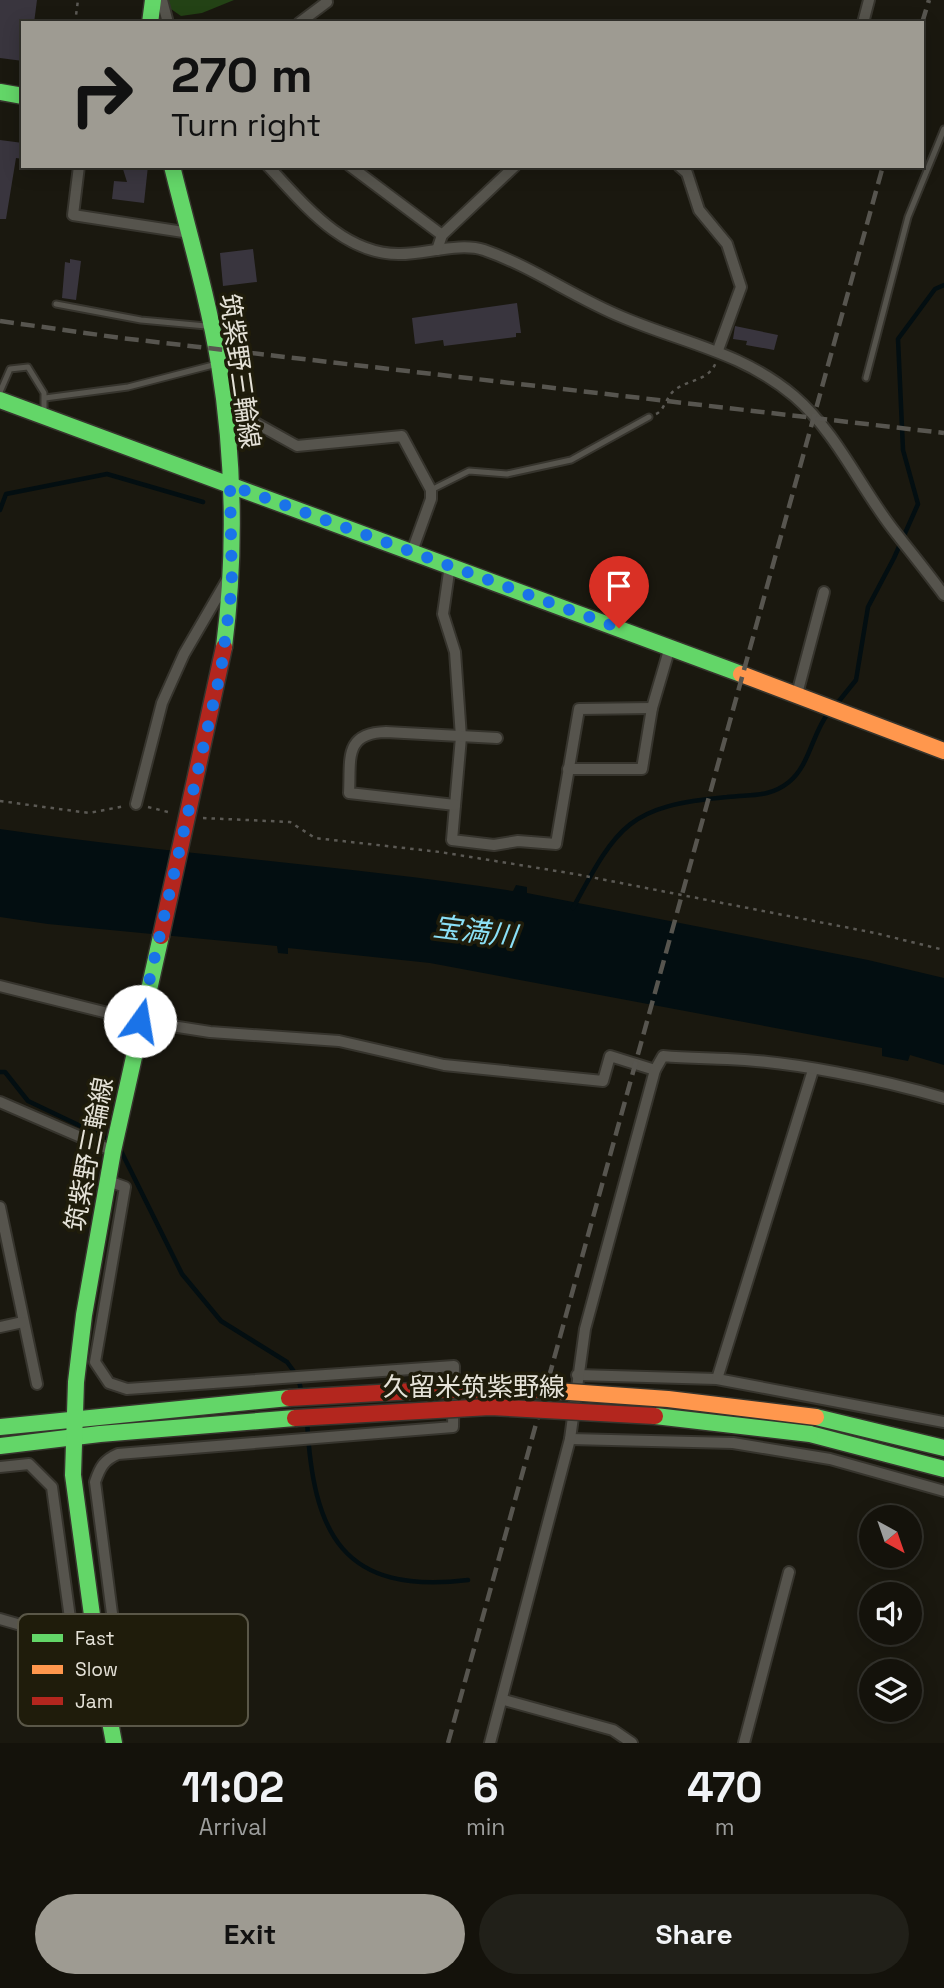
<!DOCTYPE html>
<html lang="en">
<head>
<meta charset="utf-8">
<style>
  :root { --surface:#14120b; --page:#212019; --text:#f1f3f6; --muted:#9d9e9d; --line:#33322c; --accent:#9e9b92 }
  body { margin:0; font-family:"Space Grotesk","Noto Sans JP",sans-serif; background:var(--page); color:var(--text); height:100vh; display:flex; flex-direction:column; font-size:26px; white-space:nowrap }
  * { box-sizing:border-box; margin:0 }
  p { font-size:23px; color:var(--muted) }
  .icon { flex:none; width:38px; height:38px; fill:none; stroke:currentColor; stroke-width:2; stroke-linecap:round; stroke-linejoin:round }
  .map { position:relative; height:1743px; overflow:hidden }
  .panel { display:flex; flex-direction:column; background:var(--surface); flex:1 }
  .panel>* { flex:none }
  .top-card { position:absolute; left:21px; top:21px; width:903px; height:147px; border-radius:0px; box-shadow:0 4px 18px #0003,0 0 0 2px var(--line); background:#9e9b92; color:#111; overflow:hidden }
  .needle { width:46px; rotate:140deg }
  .tools { position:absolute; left:859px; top:1505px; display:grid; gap:14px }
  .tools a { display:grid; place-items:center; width:63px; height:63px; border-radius:50%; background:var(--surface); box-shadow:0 4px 18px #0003,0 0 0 2px var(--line); font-size:35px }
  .pin { position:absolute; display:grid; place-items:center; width:60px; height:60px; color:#fff; margin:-72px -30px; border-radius:50% 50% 50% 0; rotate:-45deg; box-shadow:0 0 7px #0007 }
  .pin .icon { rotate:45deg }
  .me { position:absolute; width:77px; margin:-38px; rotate:13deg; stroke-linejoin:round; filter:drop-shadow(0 0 5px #0008) }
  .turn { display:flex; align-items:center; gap:24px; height:147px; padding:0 35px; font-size:32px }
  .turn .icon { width:91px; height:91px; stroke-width:2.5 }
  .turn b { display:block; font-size:49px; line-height:60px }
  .eta { display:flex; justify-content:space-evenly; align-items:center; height:119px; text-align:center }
  .eta b { font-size:42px; font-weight:700; line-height:49px }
  .cta { display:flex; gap:14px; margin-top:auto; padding:14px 35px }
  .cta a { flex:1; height:80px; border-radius:42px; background:var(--accent); color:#111; font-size:28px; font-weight:700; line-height:80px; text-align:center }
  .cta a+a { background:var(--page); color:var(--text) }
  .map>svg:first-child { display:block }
  .green { fill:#234215 }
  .water { fill:#030e11 }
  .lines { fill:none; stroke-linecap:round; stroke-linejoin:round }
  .stream { stroke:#030e11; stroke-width:4.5 }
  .building { fill:#39353e }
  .lane-casing { stroke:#36342d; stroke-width:9 }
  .street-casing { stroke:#36342d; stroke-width:14 }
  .fast-casing { stroke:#36342d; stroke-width:19 }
  .slow-casing { stroke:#36342d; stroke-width:19 }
  .jam-casing { stroke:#36342d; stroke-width:19 }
  .path { stroke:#5b5954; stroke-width:2.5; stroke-dasharray:3.5 5; stroke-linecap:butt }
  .lane { stroke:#56544d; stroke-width:5 }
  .street { stroke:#56544d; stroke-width:10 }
  .fast { stroke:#63d668; stroke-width:16 }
  .slow { stroke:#ff974d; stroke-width:16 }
  .jam { stroke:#b3261e; stroke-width:16 }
  .rail { stroke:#57554f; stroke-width:4.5; stroke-dasharray:14 7; stroke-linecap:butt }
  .fast-bridge-casing { stroke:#36342d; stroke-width:19; stroke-linecap:butt }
  .slow-bridge-casing { stroke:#36342d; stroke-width:19; stroke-linecap:butt }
  .jam-bridge-casing { stroke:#36342d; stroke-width:19; stroke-linecap:butt }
  .fast-bridge { stroke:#63d668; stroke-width:16 }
  .slow-bridge { stroke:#ff974d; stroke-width:16 }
  .jam-bridge { stroke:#b3261e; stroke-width:16 }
  .route { stroke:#1a73e8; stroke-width:12; stroke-dasharray:0 21.6 }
  .labels { text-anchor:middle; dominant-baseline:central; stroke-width:7; stroke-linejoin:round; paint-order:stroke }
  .street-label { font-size:26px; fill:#e5e2d8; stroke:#1f1c0b }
  .water-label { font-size:28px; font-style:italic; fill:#8be0f7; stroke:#1f1c0b }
  .key { fill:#1f1c0b; stroke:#5a5748; stroke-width:2 }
  .key-label { font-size:19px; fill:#e5e2d8 }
</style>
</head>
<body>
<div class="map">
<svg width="944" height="1743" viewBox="0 0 944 1743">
  <rect width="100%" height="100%" fill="#1a180f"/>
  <polygon class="green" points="158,0 234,0 202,13 181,16"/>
  <path class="water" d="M0,829C171,854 343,865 513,891L516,885L527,887V893L868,960L944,978V1065L910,1055L908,1061L882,1056V1048L430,963L288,948V954L278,953L277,946L48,924L0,917Z"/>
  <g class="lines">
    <g class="stream">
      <polyline points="0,510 6,494 107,474 203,502"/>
      <polyline points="835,706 856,680 868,607 894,558 918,504 903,450 898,339 935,289 944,285"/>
      <path d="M573,908C618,824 629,806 727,797C751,794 769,798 789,782C810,765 812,733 829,712"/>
      <polyline points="0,1072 5,1072 28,1101 110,1140"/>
      <polyline points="119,1147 182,1274 221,1321 287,1362 298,1377 302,1394"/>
      <path d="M307,1420C313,1534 342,1595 468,1580"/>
    </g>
  </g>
  <g class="building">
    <polygon points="0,0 37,0 34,23 23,23 23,61 0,58"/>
    <polygon points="0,140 23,143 23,159 16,158 6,219 0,219"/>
    <polygon points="122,166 148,166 144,203 112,199 114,181 127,182"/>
    <polygon points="253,249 257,282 223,286 220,253"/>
    <polygon points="70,259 81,261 76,300 62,298 65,262 70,263"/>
    <polygon points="517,303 521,333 516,333 516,337 444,346 443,340 415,344 412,318"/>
    <polygon points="735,326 778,335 774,350 746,345 747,341 733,339"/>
  </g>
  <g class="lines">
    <g class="lane-casing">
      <g id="lane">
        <polyline points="56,304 141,320 206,326"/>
        <polyline points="866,378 908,217 944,129"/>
        <polyline points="0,392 10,369 28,367 44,393 44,413"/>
        <polyline points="45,398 128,387 217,364"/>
        <polyline points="431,490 469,471 507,474 571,460 649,417"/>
      </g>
    </g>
    <g class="street-casing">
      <g id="street">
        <polyline points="162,0 168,23"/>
        <polyline points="299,23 327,2"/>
        <polyline points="863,23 869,0"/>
        <polyline points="79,166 73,215 190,233"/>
        <path d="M268,166C303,203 343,255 400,254C426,254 460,242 484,250C533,267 575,298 622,317C683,343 742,352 794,396C836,432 859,485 892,528C909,550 927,572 944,595"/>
        <polyline points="350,166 442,235"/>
        <polyline points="679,166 687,173 699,210 727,244 741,287 718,350"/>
        <polyline points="437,250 442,235 515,166"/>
        <polyline points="225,406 297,446 402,436 431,490 431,499 414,546"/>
        <polyline points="450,565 443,614 455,652 461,737 452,840 494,845 518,841 556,844 579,709 652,708"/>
        <polyline points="797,694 824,592"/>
        <polyline points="568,769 642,769 652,708 670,647"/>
        <polyline points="136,804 162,703 184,654 230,575"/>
        <path d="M455,805L349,793C351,760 343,733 386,732L497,738"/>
        <polyline points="0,986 140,1021 210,1032 339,1041 444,1065 603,1081 610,1056 655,1070"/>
        <polyline points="0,1102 113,1151"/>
        <polyline points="0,1207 37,1384"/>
        <polyline points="0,1327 23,1322"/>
        <polyline points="577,1375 717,1379 944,1422"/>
        <polyline points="717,1379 813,1070"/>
        <polyline points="570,1439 733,1443 830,1459 944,1491"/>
        <polyline points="0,1467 29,1464 52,1487 73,1640"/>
        <path d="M0,1619L73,1640L118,1660L95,1482C100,1467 104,1460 118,1454L453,1427L454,1366L127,1389L109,1383L95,1362L125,1187L108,1181"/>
        <polyline points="504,1700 613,1730 632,1743"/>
        <path d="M490,1743L570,1439L585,1329L655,1070L663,1056C685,1058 706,1058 727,1059C791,1061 883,1080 944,1098"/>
        <polyline points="744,1743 789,1572"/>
      </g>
    </g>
    <g class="fast-casing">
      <g id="fast">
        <polyline points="150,23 153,0"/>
        <polyline points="0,92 23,96"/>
        <path d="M172,166C188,231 208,298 219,364C234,456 236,555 224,647"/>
        <polyline points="0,400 741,674"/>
        <polyline points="816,1417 944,1448"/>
        <polyline points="0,1427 289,1398"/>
        <polyline points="810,1434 944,1469"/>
        <polyline points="0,1446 100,1434 295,1418"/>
        <polyline points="114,1743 97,1652 73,1475 76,1382 84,1315 113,1151 161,936"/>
      </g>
    </g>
    <g class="slow-casing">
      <polyline id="slow" points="741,674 944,751"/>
    </g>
    <g class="jam-casing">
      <polyline id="jam" points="161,936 224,647"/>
    </g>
    <g class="path">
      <polyline points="75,23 78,0"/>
      <path d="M656,414C665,410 666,396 676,389C690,379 709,381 716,362"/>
      <polyline points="0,801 89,813 125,806"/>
      <polyline points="148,807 172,813"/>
      <polyline points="203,818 290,822 315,838 440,852 575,874 875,933 944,950"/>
    </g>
    <use href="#lane" class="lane"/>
    <use href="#street" class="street"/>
    <use href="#fast" class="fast"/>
    <use href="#slow" class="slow"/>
    <use href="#jam" class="jam"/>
    <g class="rail">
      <polyline points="922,23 929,0"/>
      <polyline points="0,321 121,338 944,433"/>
      <polyline points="448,1743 883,166"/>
    </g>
    <g class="fast-bridge-casing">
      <polyline id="fast-bridge" points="655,1416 810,1434"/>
    </g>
    <g class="slow-bridge-casing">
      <polyline id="slow-bridge" points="541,1390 668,1399 816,1417"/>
    </g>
    <g class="jam-bridge-casing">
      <g id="jam-bridge">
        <polyline points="289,1398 432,1390 541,1390"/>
        <polyline points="295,1418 490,1407 655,1416"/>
      </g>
    </g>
    <use href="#fast-bridge" class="fast-bridge"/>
    <use href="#slow-bridge" class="slow-bridge"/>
    <use href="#jam-bridge" class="jam-bridge"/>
  </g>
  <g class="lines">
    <polyline class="route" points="140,1021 221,670 232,587 230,485 619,628"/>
  </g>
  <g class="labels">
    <g class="street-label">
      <text transform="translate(240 371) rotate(82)">筑紫野三輪線</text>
      <text transform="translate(89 1154) rotate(-79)">筑紫野三輪線</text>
      <text x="474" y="1387">久留米筑紫野線</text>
    </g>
    <g class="water-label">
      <text transform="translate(475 931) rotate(7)">宝満川</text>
    </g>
  </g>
  <rect x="18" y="1614" width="230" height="112" rx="10" class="key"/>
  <rect x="32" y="1634" width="31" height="8" fill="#63d668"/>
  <rect x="32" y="1665" width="31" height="9" fill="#ff974d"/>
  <rect x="32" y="1697" width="31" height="8" fill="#b3261e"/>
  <g class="key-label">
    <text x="75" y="1645">Fast</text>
    <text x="75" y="1676">Slow</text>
    <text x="75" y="1708">Jam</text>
  </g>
</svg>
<div class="tools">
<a><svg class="needle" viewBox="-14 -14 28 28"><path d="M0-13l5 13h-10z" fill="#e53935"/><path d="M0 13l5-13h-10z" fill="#9d9e9d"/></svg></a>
<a><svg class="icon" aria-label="sound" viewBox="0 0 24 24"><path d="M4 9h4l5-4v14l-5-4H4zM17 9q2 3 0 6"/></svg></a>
<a><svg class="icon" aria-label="layers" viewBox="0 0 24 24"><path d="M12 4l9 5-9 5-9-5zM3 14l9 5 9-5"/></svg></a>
</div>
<div class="pin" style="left:619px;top:628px;background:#d93025"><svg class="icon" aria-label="arrive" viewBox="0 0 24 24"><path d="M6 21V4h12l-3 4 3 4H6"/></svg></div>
<svg class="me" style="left:140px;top:1021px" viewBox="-20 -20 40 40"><circle r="19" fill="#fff"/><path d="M0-13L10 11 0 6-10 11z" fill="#1a73e8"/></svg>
<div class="top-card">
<div class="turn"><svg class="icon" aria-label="right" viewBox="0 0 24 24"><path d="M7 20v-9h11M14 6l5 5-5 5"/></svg><div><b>270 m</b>Turn right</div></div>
</div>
</div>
<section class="panel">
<div class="eta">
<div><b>11:02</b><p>Arrival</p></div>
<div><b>6</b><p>min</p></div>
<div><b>470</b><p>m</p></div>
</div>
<div class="cta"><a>Exit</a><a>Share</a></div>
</section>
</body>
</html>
